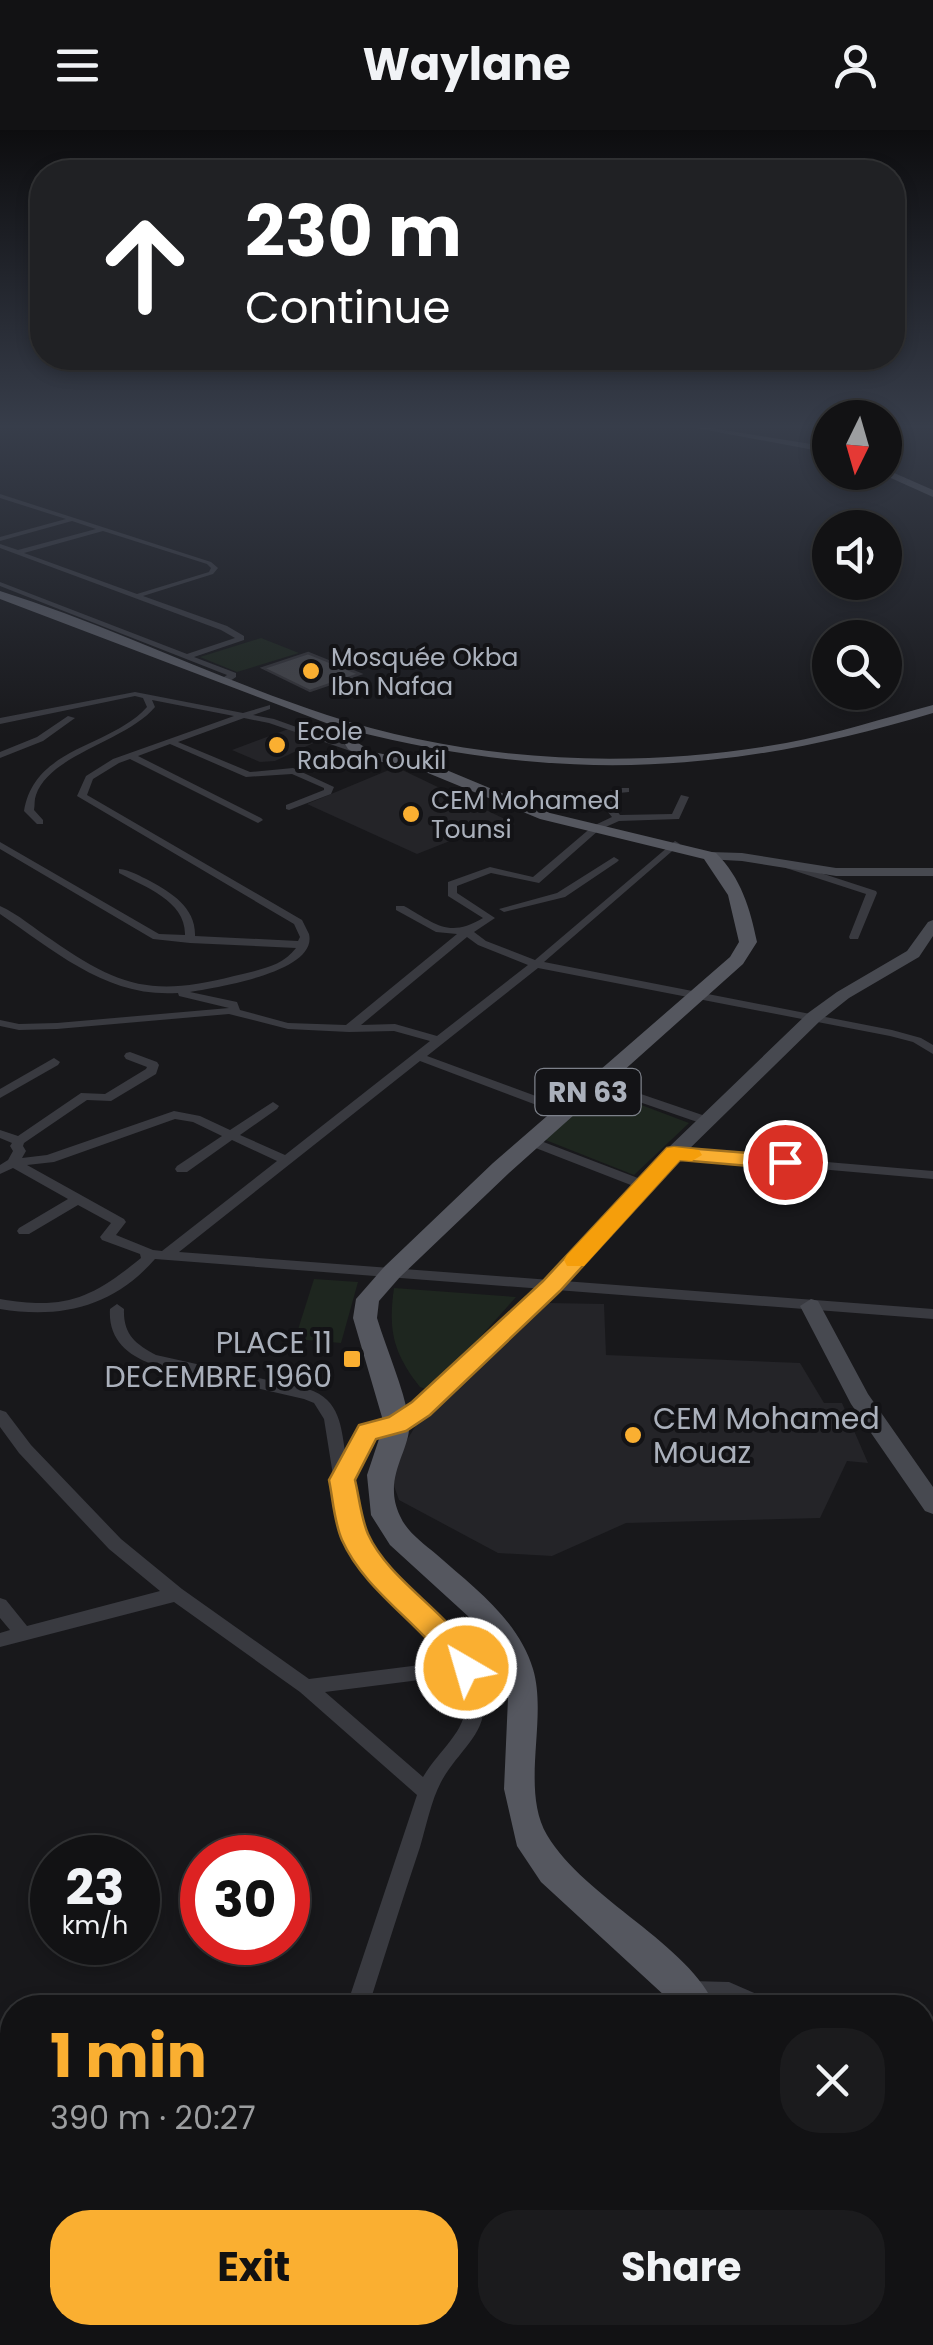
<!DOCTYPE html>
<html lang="en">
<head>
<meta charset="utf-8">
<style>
  :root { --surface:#121214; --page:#1b1b1d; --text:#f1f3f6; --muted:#9c9ea0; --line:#313234; --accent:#faaf31 }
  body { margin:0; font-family:Poppins,sans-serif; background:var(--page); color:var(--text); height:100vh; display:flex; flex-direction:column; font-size:38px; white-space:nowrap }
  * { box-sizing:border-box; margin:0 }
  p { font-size:32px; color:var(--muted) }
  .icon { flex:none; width:55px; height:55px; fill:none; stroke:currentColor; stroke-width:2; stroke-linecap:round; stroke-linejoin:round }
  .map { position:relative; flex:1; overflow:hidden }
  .sheet { position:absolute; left:0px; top:1865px; width:935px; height:350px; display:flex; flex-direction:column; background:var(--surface); border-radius:40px 40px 0 0; box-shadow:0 5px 15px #0003,0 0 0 2px var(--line) }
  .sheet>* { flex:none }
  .top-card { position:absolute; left:30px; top:30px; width:875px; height:210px; border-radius:40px; box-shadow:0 5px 15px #0003,0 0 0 2px var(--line); background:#202124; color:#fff; overflow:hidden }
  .needle { width:65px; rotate:185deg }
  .tools { position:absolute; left:812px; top:270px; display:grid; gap:20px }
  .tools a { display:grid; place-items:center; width:90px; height:90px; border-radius:50%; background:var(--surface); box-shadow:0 5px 15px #0003,0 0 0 2px var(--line); font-size:50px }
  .speed { position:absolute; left:30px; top:1705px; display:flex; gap:20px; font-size:50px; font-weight:700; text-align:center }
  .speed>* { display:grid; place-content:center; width:130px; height:130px; border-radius:50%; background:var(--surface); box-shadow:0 5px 15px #0003,0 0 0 2px var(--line); line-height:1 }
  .speed small { font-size:25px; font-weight:400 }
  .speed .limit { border:15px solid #d22; background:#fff; color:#111 }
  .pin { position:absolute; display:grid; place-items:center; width:85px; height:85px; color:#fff; margin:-42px; border:5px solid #fff; border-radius:50%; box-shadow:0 2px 10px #0007 }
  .me { position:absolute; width:110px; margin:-55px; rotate:322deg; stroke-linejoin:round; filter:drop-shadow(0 0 8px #0008) }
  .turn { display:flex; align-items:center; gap:35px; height:210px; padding:0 50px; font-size:45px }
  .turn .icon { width:130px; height:130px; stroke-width:2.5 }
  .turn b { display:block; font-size:70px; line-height:85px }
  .round { display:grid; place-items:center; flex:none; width:105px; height:105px; border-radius:40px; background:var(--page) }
  .head { display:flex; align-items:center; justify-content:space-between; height:170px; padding:0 50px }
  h1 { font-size:60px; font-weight:700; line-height:75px; color:var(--accent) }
  .primary-button { display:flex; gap:20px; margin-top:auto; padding:20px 50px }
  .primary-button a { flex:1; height:115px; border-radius:40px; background:var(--accent); color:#111; font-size:40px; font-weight:700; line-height:115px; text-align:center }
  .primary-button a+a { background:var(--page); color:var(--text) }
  header { display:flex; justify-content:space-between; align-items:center; height:130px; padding:0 50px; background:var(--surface); font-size:45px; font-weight:700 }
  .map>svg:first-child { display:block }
  .built { fill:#242428 }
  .green { fill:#1e261f }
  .building { fill:#424348; stroke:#323237; stroke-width:2.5 }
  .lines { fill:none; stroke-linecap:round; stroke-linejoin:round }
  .street { fill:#393a40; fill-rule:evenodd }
  .secondary { fill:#474950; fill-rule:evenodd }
  .primary { fill:#55575f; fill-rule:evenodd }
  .route { fill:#faaf31; stroke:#a27220; stroke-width:2.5 }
  .slow { fill:#f59e0b }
  .poi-dot { fill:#faaf31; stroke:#131316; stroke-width:4 }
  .labels { text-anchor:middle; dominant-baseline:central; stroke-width:8; stroke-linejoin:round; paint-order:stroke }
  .far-poi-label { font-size:25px; fill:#aab0bb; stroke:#131316; text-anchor:start }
  .shield { fill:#131316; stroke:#7d818a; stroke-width:2.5 }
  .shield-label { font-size:28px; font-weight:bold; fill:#aab0bb }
  .poi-label { font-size:30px; fill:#aab0bb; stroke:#131316; text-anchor:end }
</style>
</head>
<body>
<header><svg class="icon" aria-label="menu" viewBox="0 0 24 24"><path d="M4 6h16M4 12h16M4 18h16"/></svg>Waylane<svg class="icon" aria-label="person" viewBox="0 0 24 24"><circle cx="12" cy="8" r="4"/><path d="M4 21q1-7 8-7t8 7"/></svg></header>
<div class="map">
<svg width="933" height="2215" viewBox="0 0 933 2215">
  <rect width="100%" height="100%" fill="#18181b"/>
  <g class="built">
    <polygon points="291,598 320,610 275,631 260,632 232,620"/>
    <polygon points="396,637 515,694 487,708 470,703 417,724 307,674"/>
    <polygon points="549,1173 604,1174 606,1225 800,1233 824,1273 842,1273 868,1333 847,1331 820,1388 626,1393 552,1426 498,1423 399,1370 392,1350 402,1318 418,1292"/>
  </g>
  <g class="green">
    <polygon points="261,508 299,523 237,542 200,527"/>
    <polygon points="599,959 689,993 634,1045 543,1009"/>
    <polygon points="314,1149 358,1152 341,1213 295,1209"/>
    <path d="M394,1158L516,1167L432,1261L420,1257C393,1223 388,1200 394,1158Z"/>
  </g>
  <polygon class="building" points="308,523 360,544 310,561 263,538"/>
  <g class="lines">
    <g class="street">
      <path d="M0,364L211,432L218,438L213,444L143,466L227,496L244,506V510L194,527L236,543V547L227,553H221V549L227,545L0,456V452L187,524L235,508L221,500L0,418V414L18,420L96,399L72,391L0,411V407L66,389L0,368ZM103,401L207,434L211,438L209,442L137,464L24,423Z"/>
      <path d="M135,562L243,583L270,575V579L253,585L274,589L369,623L362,625L269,593L244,588L178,612L250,642L293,638L334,657L331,664L289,680L286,679V675L324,660V658L292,644L246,647L170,614L138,626L261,688L263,690L258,693L130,629L119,633L93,649L87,665L302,790C303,792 308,802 309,804C318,842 218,857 190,862L237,872L240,880L288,893L346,895L457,804L436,802L396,780V776H404C435,793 448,809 483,788L448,766V752L490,737L533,747L593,696L612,687L607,681L610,661L615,658H629V662L619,663L617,681L620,685L672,684L681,665L689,667L679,689L619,691L599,700L539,753L491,743L457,756V763L495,788L474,802L486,811L535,830L675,711L680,714L678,716L544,832L892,900L921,908L933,915V924L913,912L890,906L538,838L427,926L571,979L573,982L571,985H563L420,931L179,1122L933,1179V1189L155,1129C113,1177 61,1189 0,1179V1169C65,1180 91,1169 141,1128L140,1124L102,1110L100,1107L111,1093L78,1075L29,1104H19L17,1101L19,1098L68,1069L13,1038L0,1044V1035L8,1030L13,1021L10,1016L12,1013L0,1008V1000L18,1006L81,963L105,964L146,939L147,937L126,929L124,926L126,923L130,922L157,932L159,935L156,944L111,971L87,970L24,1013L23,1016L26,1021L22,1028L47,1025L174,981L200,986L230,1000L273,972L279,976L277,979L240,1005L285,1025L430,911L394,901L349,902L288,899L229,884L57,899L19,900L0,896V890L19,894L57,893L229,878L179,866L178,863C107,868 55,821 0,784V776C18,784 35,799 52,810C119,857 153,867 234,846C256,840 281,838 296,818L190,813L153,809L0,719V712L159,804L185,805C186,771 145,757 119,743V739C130,740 140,746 150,751C172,763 196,778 195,806L298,811L300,807L294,794L77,666L86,646L113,629L234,586L152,570L155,577C127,611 50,624 36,665C34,670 35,675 34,680L43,690V694H37L24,681C35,616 110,618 147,577L143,568L135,566L0,594V588ZM467,807L478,815L528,835L437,906L395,894L361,895ZM175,989L193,992L222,1006L177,1036L175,1039L177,1042H187L232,1010L277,1031L162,1121L153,1120L116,1105L126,1092L124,1089L27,1035L54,1032Z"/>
      <polygon points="68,586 75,588 43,611 0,628 0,622 37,607"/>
      <polygon points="614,727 619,730 617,732 565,767 504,782 499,779 557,763"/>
      <polygon points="790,733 876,761 877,763 858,809 850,809 849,807 866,764 786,738 786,734"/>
      <polygon points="54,928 60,932 58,935 0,968 0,959"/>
      <polygon points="597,949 714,989 716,992 710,996 706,995 593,956 591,953 593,950"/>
      <polygon points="533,1008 651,1053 653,1056 651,1059 641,1059 528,1015 527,1012 528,1009"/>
      <polygon points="674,1019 933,1041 933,1049 669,1026 668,1023 669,1020"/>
      <path d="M117,1174L124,1179C123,1204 135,1214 156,1225L308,1259C341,1270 341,1297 346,1327L362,1297L397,1288L403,1290L405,1294L403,1298L374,1305C367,1318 351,1338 350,1353C349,1441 457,1477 480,1551C496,1601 461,1615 441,1652C431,1671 426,1697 420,1717C402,1771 385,1824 368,1878H346L417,1665L300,1562L174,1472L0,1517V1503L10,1500L0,1488V1468L6,1470L27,1496L160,1461L109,1419L19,1323L0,1297V1280L6,1282L31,1315L121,1409L182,1459L309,1549L452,1531L448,1523L374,1446L349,1413L340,1389L324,1289L314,1273L304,1269L152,1234C126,1225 108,1208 110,1179ZM459,1545C480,1595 446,1609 423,1647L325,1562Z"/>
      <polygon points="691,1851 729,1852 770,1870 773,1878 737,1878 728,1874 691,1873 683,1869 680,1862 683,1855"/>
      <polygon points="922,2056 933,2063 933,2093 922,2087"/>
      <polygon points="0,2191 12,2195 12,2202 75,2202 72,2211 61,2215 0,2215"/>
      <polygon points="108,2202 135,2202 141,2215 114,2215"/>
      <polygon points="248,2202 273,2202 269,2215 243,2215"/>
    </g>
    <g class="secondary">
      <polygon points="710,722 742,723 836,738 933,738 933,746 836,746 742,731 705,729 703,726"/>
      <polygon points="933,790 933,806 919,827 849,868 820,891 681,1027 558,1161 429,1285 405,1300 389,1300 386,1294 389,1288 413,1273 544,1151 667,1019 808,883 837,862 907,821 928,792"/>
      <polygon points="811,1169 818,1171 868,1264 933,1357 933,1384 925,1381 851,1274 800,1176"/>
    </g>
    <g class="primary">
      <polygon points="692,295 830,317 830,323 696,298"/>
      <polygon points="885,339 933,360 933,367 882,344"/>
      <path d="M0,461C111,496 217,549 327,585C474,633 635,640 786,613C836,604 884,588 933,575V583C728,645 559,653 350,600L358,613L373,622L432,634L550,683L716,723C741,748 750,778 757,812L743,834L509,1043L400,1147L379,1171L377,1188C387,1221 403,1256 409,1290C413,1319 381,1346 400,1386C407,1402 423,1413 436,1424C473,1457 518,1489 533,1539C548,1589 520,1659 547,1705C585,1769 690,1814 716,1878H678L541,1752L517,1716L504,1659L508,1568L503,1539L481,1498L390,1415L371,1385L367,1345L384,1294L353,1188L356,1169L384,1137L493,1033L730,827L739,812L728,765L704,729L540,689L423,641L364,628L348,619L334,596L0,469Z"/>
      <polygon points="922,2176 933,2180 933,2215 911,2215 904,2202 922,2202"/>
    </g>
  </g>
  <linearGradient id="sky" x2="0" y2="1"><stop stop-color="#0d0d0f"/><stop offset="0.49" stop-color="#373d4a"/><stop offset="1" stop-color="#373d4a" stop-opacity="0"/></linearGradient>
  <rect width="933" height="605" fill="url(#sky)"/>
  <path class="route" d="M674,1017L785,1026L796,1032L785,1039L680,1030L560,1161L430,1285L406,1301L376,1309L355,1350C359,1366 361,1388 368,1404C390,1453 455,1485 481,1538L477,1546L466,1550L456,1546C426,1496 366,1464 342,1410C334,1392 333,1369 329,1350L359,1295L389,1287L412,1272L543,1151L667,1018Z"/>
  <polygon class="slow" points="674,1017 699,1020 702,1025 692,1031 680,1030 584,1136 567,1136 564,1130 567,1125 667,1018"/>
  <g class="poi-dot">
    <circle cx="311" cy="541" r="10"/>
    <circle cx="277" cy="615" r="10"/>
    <circle cx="411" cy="684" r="10"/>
    <rect x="342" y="1219" width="20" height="20" rx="5"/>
    <circle cx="633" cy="1305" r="10"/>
  </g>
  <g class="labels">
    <g class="far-poi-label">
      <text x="331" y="527">Mosquée Okba<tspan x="331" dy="29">Ibn Nafaa</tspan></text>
      <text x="297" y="601">Ecole<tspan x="297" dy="29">Rabah Oukil</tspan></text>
      <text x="431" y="670">CEM Mohamed<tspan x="431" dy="29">Tounsi</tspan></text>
    </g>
    <rect class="shield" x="535.5" y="939" width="105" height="46" rx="8"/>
    <g class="shield-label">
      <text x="588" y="962">RN 63</text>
    </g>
    <g class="poi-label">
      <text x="332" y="1212">PLACE 11<tspan x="332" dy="34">DECEMBRE 1960</tspan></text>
      <text x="653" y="1288" text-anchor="start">CEM Mohamed<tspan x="653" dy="34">Mouaz</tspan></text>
    </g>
  </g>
</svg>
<div class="tools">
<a><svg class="needle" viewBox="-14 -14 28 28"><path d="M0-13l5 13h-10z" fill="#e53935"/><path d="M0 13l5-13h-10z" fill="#9c9ea0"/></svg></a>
<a><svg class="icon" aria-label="sound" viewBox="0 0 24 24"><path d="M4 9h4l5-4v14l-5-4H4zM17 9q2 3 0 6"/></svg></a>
<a><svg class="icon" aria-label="search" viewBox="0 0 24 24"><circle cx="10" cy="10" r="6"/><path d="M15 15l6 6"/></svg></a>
</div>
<div class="speed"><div>23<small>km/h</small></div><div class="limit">30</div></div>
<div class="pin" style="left:785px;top:1032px;background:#d93025"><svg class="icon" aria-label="arrive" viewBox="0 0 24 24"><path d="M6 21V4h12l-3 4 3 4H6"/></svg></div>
<svg class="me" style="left:466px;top:1538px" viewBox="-20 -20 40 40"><circle r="17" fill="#faaf31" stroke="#fff" stroke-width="3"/><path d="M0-11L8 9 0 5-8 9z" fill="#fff"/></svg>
<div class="top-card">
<div class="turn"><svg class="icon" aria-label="ahead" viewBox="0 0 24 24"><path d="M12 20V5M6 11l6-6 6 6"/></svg><div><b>230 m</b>Continue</div></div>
</div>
<section class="sheet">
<div class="head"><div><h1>1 min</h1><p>390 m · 20:27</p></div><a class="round"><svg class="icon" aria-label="close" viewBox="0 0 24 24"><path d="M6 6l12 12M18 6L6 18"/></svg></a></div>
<div class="primary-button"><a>Exit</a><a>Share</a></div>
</section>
</div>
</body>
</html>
